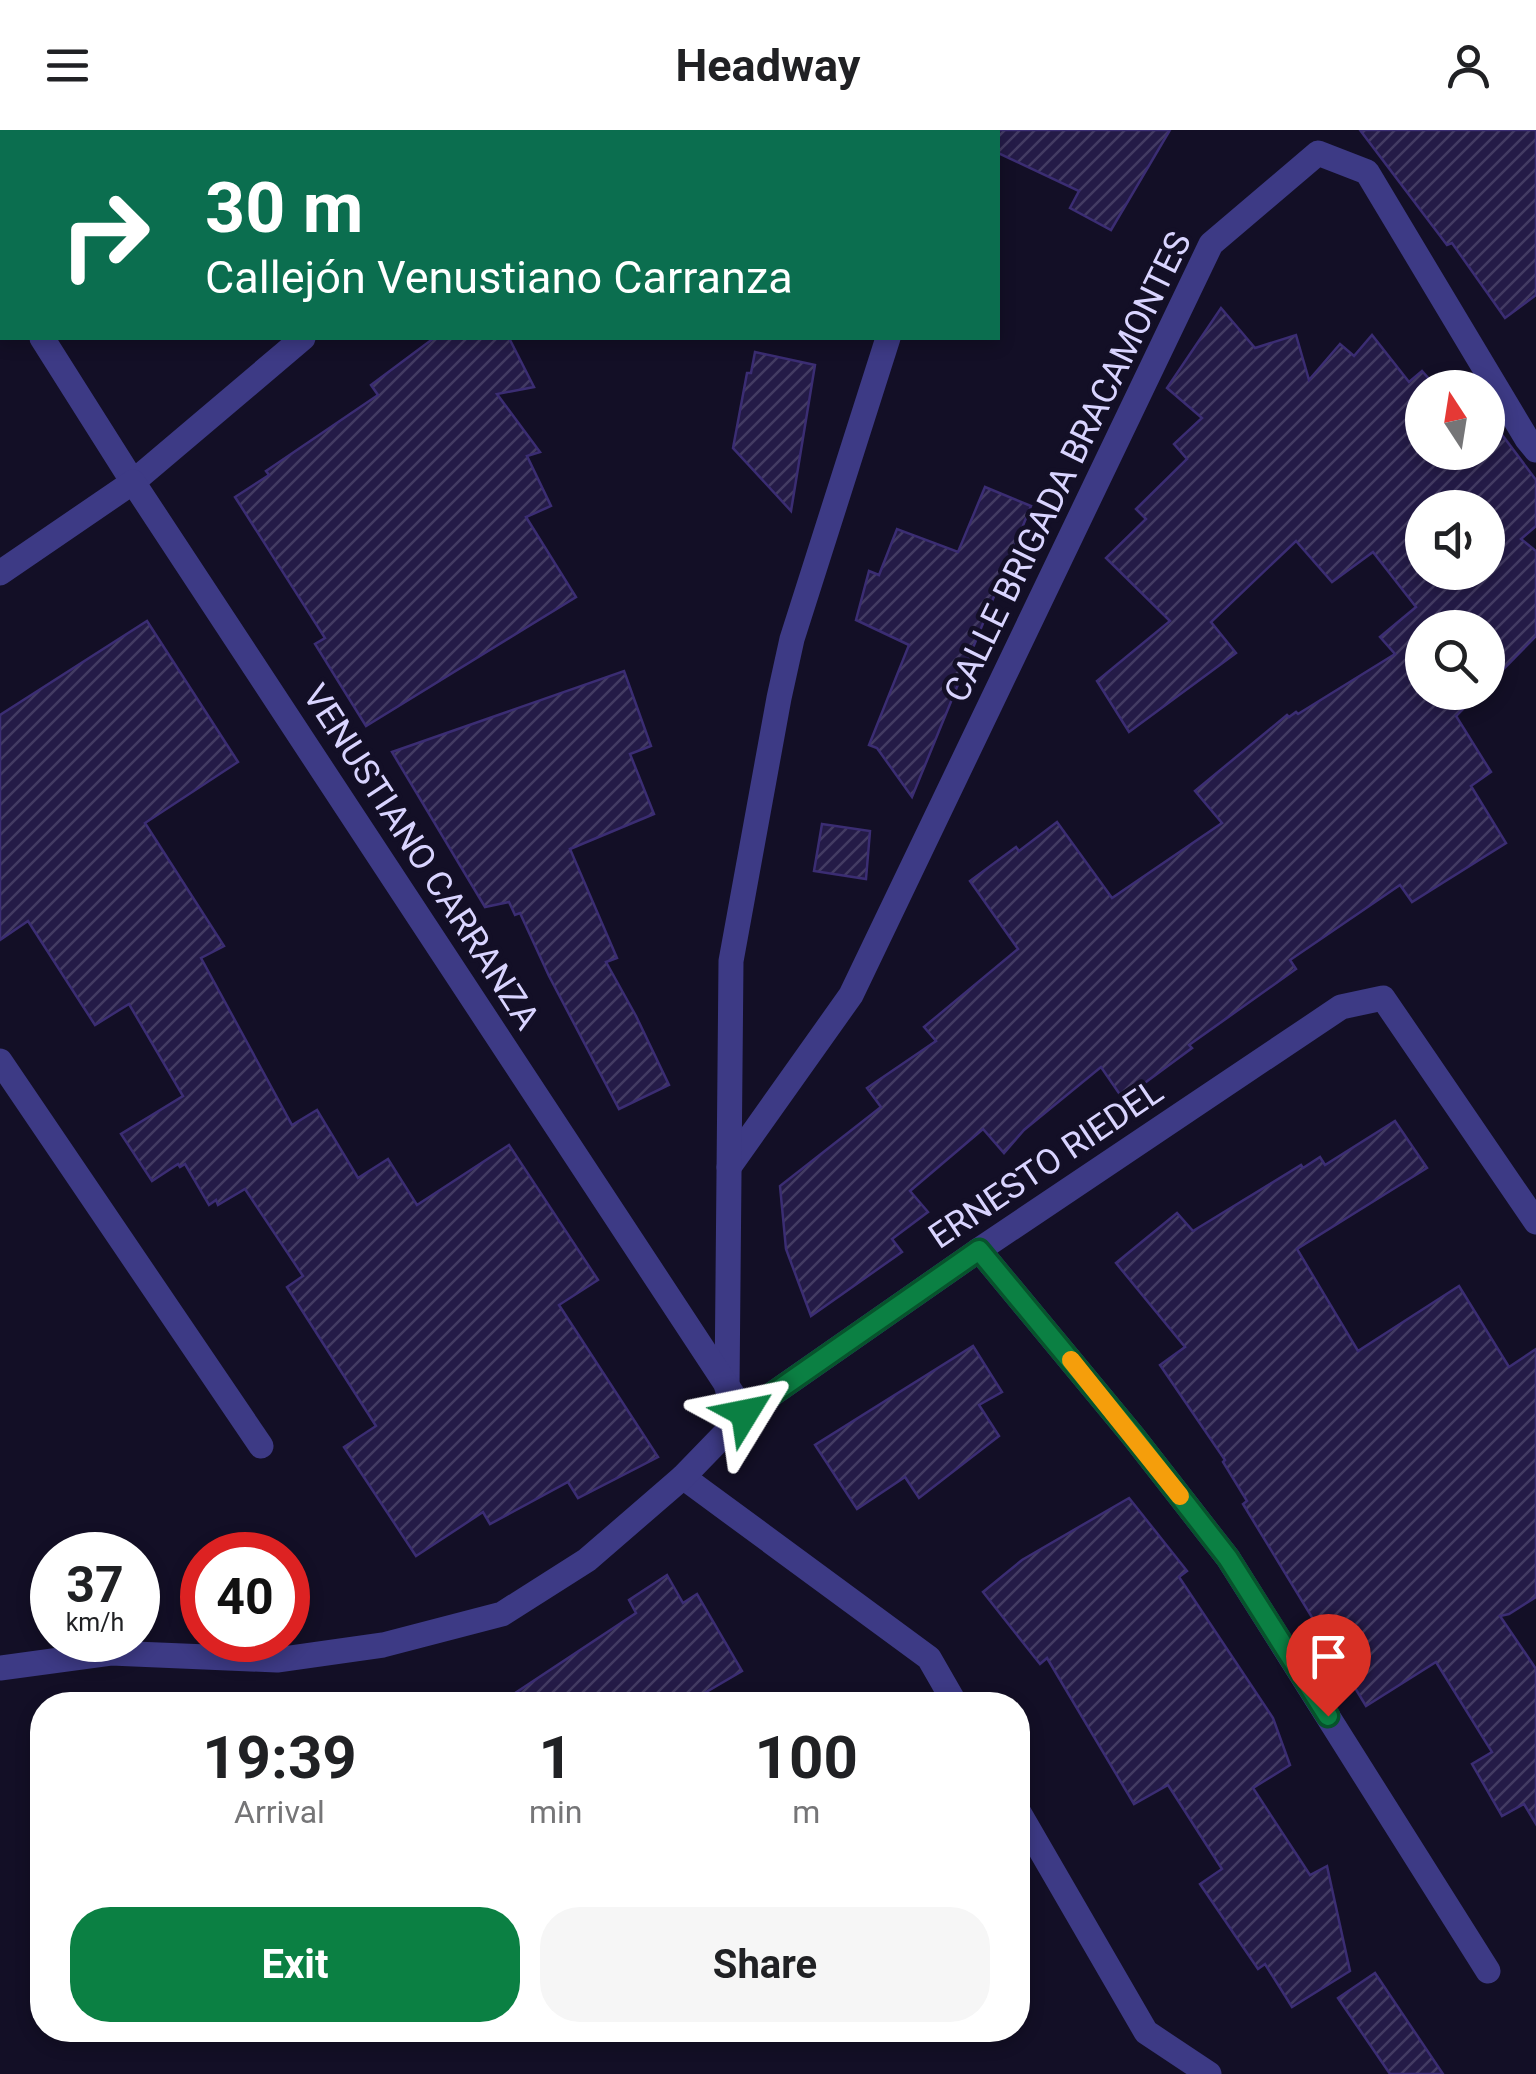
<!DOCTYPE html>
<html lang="en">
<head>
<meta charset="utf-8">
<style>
  :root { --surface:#fff; --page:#f6f6f6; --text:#202124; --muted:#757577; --accent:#0b8043 }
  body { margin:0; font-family:Roboto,sans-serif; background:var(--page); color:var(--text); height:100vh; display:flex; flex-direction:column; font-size:38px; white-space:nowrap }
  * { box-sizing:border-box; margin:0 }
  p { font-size:32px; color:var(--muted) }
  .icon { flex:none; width:55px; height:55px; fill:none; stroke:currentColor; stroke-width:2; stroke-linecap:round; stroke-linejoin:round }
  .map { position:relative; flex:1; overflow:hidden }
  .details { position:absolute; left:30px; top:1562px; width:1000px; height:350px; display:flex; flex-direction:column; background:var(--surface); border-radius:40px; box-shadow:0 5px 15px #0003 }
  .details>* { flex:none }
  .guide { position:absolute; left:0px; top:0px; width:1000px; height:210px; box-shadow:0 5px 15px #0003; background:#0b6e4f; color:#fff; overflow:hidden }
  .needle { width:65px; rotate:348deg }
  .buttons { position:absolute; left:1405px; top:240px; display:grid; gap:20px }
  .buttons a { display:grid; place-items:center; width:100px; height:100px; border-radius:50%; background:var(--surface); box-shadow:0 5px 15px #0003; font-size:50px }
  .speed { position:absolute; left:30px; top:1402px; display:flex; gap:20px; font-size:50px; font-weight:700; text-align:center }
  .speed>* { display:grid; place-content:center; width:130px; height:130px; border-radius:50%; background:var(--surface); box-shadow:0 5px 15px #0003; line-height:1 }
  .speed small { font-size:25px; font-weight:400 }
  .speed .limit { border:15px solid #d22; background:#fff; color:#111 }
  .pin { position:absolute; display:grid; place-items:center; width:85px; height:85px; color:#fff; margin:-102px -42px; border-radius:50% 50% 50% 0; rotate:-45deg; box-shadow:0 0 10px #0007 }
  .pin .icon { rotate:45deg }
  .me { position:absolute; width:110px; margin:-55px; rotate:55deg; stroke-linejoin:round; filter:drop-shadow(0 0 8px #0008) }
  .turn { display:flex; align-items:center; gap:35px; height:210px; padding:0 40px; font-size:45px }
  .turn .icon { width:130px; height:130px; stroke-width:2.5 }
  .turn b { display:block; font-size:70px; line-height:85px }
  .eta { display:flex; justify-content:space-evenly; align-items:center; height:170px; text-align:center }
  .eta b { font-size:60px; font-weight:700; line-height:70px }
  .primary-button { display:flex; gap:20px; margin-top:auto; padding:20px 40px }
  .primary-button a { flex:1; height:115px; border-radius:40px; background:var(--accent); color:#fff; font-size:40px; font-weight:700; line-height:115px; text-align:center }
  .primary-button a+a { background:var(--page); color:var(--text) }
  header { display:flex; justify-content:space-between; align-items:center; height:130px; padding:0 40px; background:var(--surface); font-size:45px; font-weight:700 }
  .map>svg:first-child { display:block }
  .building { fill:url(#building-hatch); stroke:#3b2d73; stroke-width:2.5; fill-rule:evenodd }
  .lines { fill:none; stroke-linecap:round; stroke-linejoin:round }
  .minor { stroke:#3d3a85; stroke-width:25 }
  .tertiary { stroke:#3d3a85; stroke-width:25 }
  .route-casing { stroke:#07532c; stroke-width:25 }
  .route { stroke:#0b8043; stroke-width:18 }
  .slow { stroke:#f59e0b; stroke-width:18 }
  .labels { text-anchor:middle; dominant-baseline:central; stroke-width:9; stroke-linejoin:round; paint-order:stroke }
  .street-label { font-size:35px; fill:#d9d4ff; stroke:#130f26 }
</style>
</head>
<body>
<header><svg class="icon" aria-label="menu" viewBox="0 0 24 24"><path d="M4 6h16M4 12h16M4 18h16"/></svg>Headway<svg class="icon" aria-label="person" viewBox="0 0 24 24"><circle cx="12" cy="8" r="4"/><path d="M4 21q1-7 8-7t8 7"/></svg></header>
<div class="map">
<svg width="1536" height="1944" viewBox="0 0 1536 1944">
  <defs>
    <pattern id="building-hatch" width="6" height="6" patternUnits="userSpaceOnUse" patternTransform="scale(2.5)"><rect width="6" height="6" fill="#241b47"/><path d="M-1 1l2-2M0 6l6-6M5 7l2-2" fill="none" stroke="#433b63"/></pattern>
  </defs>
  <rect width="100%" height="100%" fill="#130f26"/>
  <g class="building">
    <polygon points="986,0 1170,0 1111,100 1070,78 1079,61 998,23 998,2 986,2"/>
    <polygon points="1360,0 1536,0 1536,165 1505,188 1452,113 1447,115"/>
    <path d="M1221,178L1255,218L1296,205L1309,250L1340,214L1354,226L1372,205L1409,252L1422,241L1437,258H1422V322H1488V317L1500,302L1536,350V396L1521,409L1536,421V506L1488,555V498H1422V562H1480L1456,586L1491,642L1471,656L1506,713L1412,772L1400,755L1290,830L1296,839L1189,915L1192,918L1123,969L1101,937L1024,1000L1004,1023L983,999L910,1061L928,1082L892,1109L902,1122L811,1186L786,1119L780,1056L881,977L867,958L936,911L924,897L1018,819L970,751L1016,717L1019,721L1057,692L1112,768L1222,693L1195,661L1287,585L1289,587L1296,582L1298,584L1395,524L1380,507L1416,477L1373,422L1332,452L1296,411L1211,492L1236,523L1129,602L1097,551L1170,491L1106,428L1146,389L1136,379L1187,329L1174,314L1202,288L1167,258ZM1422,378H1488V442H1422Z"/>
    <polygon points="434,208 509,208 534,257 497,264 540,322 527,326 551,376 526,387 576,467 366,596 315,514 325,508 235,367 269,345 266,341 378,265 371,255"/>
    <polygon points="755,222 815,235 791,381 733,318 747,243 751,243"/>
    <polygon points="985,357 1031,376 912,667 877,618 869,615 909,515 856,490 869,441 879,445 897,399 958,422"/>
    <polygon points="147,491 238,632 145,693 224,816 201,828 292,995 317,980 358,1048 388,1029 417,1075 509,1015 598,1150 559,1175 658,1327 578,1368 568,1352 490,1394 483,1382 416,1426 344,1317 376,1296 287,1157 303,1146 245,1059 218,1075 216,1070 209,1075 185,1034 180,1037 178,1034 152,1051 121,1004 183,966 129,874 95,895 28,791 0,810 0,585"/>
    <polygon points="624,541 651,616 630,624 654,684 570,719 617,828 606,832 636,886 669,955 619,979 549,846 520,783 515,785 509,772 485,777 392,622"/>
    <polygon points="822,694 870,701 866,749 814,741"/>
    <polygon points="1395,991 1427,1038 1297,1119 1358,1221 1459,1156 1509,1237 1536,1219 1536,1467 1509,1484 1500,1486 1536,1539 1536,1694 1524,1674 1502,1686 1472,1634 1492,1622 1436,1532 1366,1576 1243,1374 1247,1371 1223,1332 1225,1330 1160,1235 1185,1217 1116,1133 1177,1083 1193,1101 1301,1035 1303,1038 1320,1027 1325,1035"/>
    <polygon points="973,1216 1002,1262 979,1275 999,1306 919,1368 905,1347 857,1379 815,1315"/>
    <polygon points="1129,1368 1187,1441 1179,1447 1273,1588 1290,1635 1253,1658 1310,1745 1327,1736 1350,1841 1292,1877 1265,1834 1258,1839 1200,1754 1222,1739 1168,1655 1134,1674 1047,1528 1040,1534 983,1462 1022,1430"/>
    <polygon points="667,1445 683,1473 697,1464 742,1541 684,1575 497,1575 636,1483 629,1470"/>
    <polygon points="1375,1843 1443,1944 1390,1944 1338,1868"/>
  </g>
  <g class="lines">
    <g class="minor">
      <polyline points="834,0 834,2"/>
      <polyline points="406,2 406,0"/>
      <polyline points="969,2 970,0"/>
      <polyline points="0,140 2,144"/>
      <polyline points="42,208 133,352 303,208"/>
      <polyline points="0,931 261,1316"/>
      <polyline points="729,1037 851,865 1211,114 1318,23 1367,42 1527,309 1536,320"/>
      <polyline points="979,1120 1133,1306 1228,1428 1488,1841"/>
      <polyline points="727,1258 731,831 779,568 792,509 888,208"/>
      <polyline points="683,1347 929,1528 956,1575"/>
      <polyline points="1018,1681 1146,1902 1209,1944"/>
    </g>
    <g class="tertiary">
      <polyline points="0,443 133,352 745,1283"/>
      <polyline points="0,1538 111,1523 277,1530 383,1515 502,1484 587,1430 683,1347 745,1283 979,1120 1341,877 1383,868 1536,1092"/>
    </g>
  </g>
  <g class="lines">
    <g class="route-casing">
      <polyline id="route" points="745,1283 979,1120 1133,1306 1228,1428 1328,1586"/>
    </g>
    <use href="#route" class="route"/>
    <polyline class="slow" points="1071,1230 1180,1366"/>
  </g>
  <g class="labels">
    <g class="street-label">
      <text transform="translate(1068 337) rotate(-64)">CALLE BRIGADA BRACAMONTES</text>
      <text transform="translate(421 727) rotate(57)">VENUSTIANO CARRANZA</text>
      <text transform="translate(1046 1034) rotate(-34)">ERNESTO RIEDEL</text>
    </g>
  </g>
</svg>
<div class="buttons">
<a><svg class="needle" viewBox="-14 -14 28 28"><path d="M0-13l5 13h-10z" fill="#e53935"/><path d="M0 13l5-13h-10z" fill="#757577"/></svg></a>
<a><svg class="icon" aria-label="sound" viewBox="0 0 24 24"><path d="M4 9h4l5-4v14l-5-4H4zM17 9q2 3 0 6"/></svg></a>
<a><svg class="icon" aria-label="search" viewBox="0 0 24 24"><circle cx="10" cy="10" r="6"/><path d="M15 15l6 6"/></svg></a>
</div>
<div class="speed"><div>37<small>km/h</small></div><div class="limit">40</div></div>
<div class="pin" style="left:1328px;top:1586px;background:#d93025"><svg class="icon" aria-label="arrive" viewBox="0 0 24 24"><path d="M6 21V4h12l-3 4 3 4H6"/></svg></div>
<svg class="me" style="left:745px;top:1283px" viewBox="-20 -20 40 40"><path d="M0-17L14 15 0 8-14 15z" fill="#0b8043" stroke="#fff" stroke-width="4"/></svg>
<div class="guide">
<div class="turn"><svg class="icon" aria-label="right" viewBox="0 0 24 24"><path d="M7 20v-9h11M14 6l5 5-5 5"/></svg><div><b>30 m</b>Callejón Venustiano Carranza</div></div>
</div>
<section class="details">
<div class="eta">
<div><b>19:39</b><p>Arrival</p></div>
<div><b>1</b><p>min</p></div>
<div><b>100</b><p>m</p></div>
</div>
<div class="primary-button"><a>Exit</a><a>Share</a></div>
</section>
</div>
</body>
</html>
